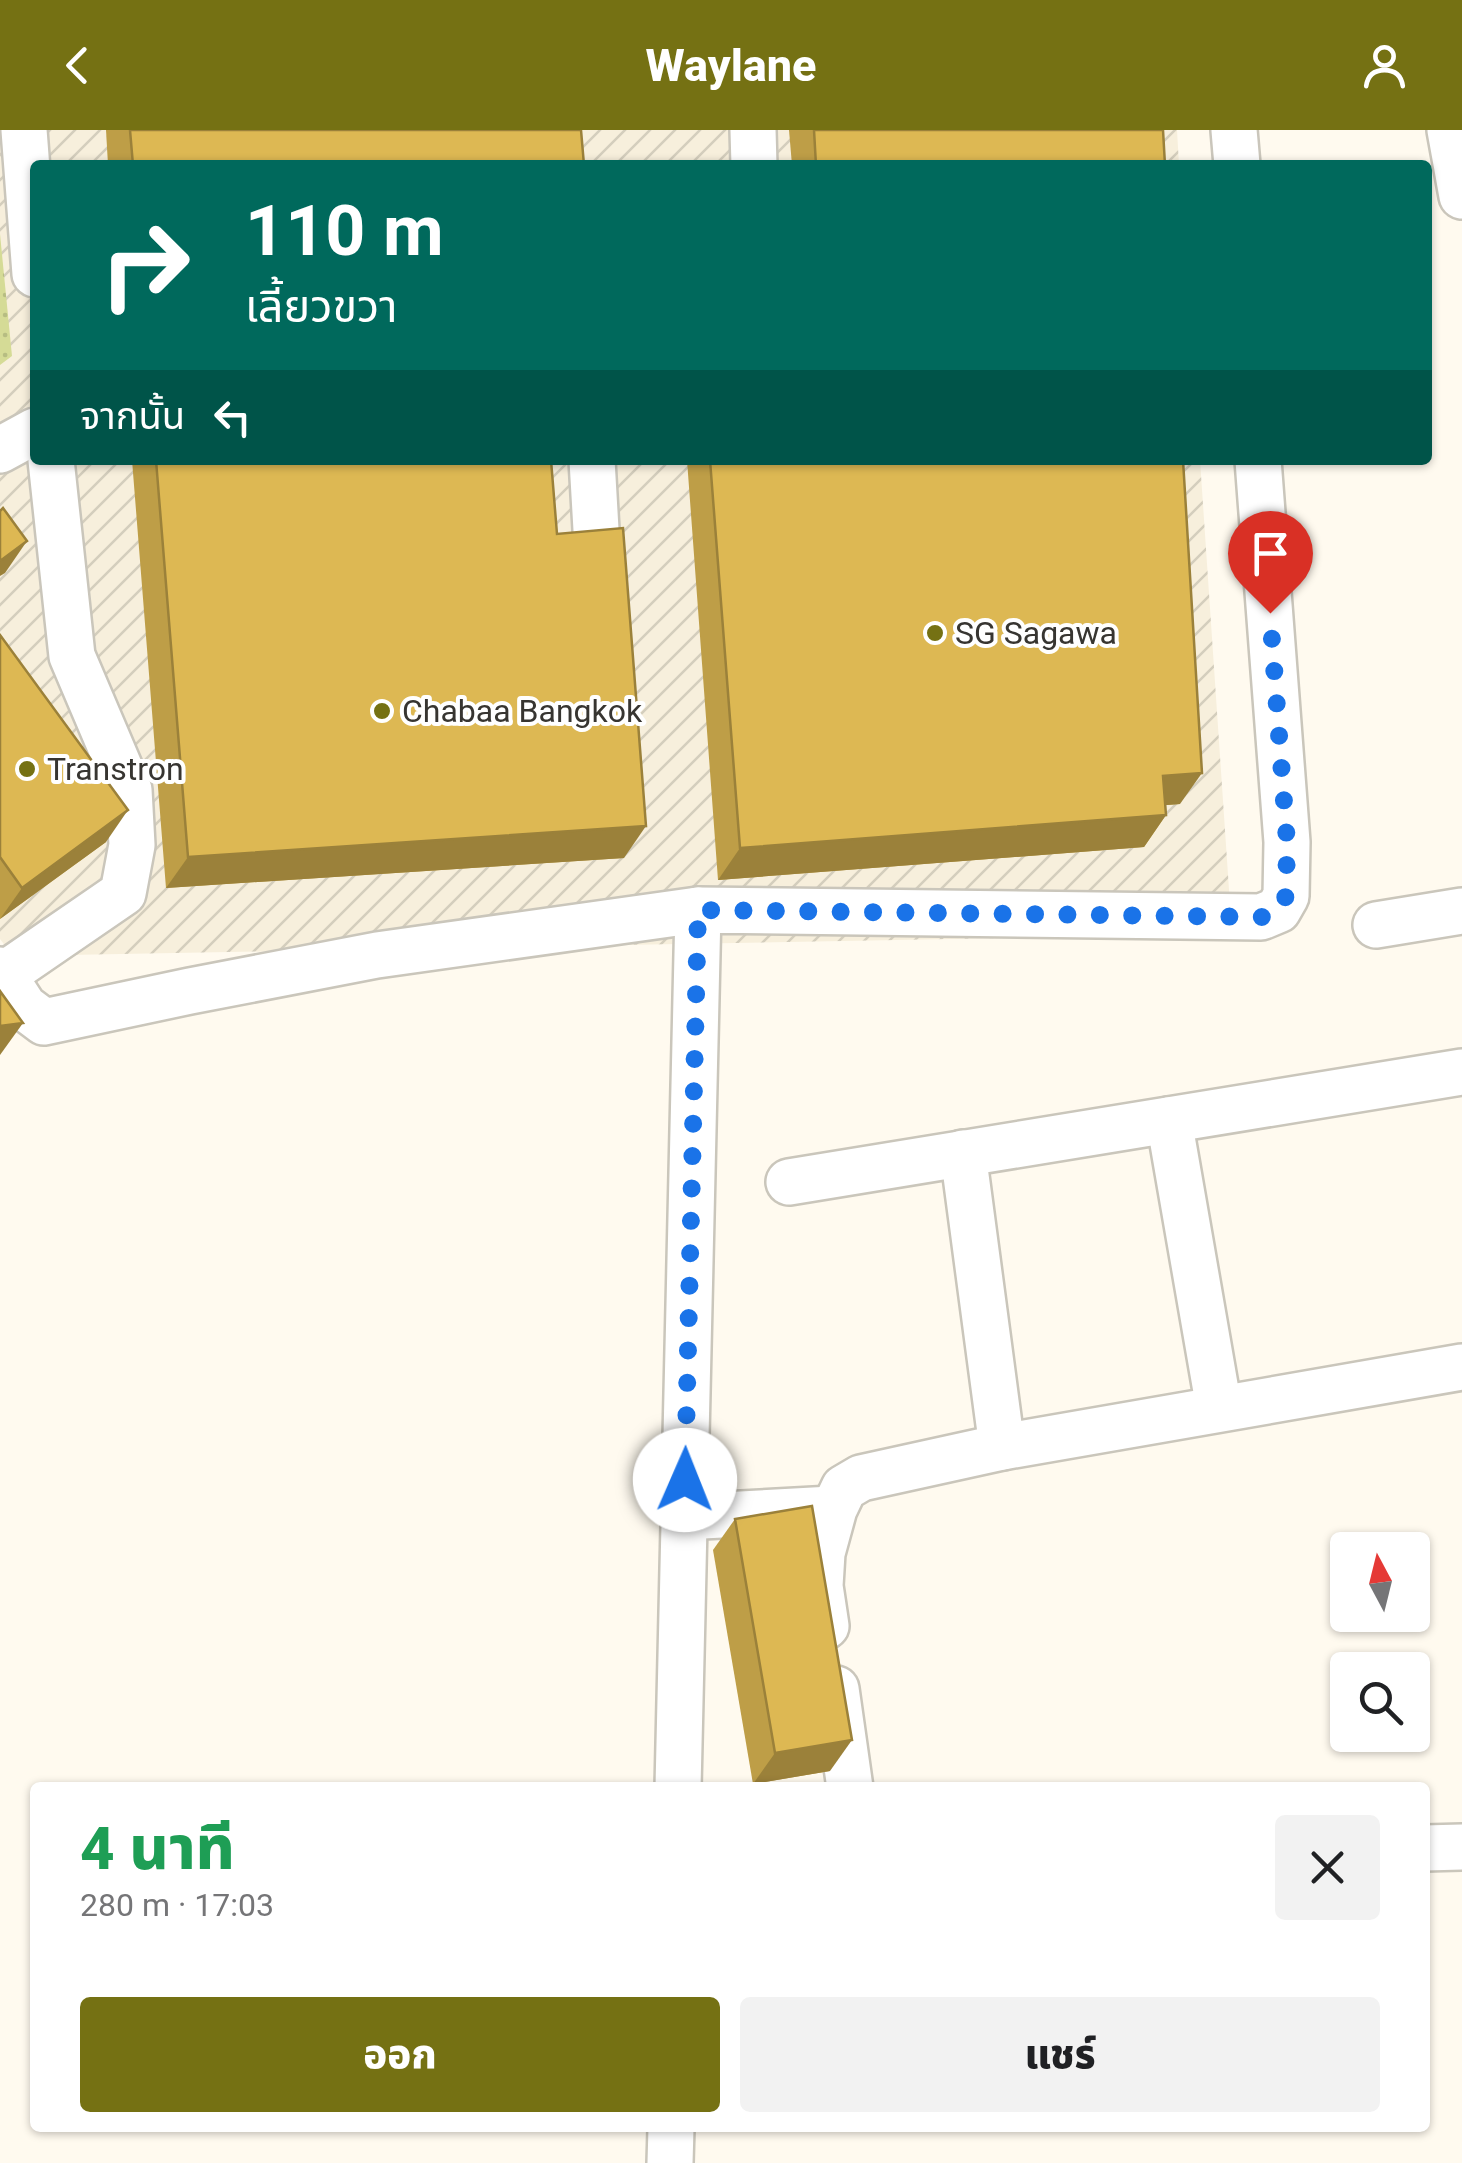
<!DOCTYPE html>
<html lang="th">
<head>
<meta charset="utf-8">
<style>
  :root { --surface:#fff; --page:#f2f2f2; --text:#202124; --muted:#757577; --accent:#757113 }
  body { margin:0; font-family:Roboto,"Noto Sans Thai",sans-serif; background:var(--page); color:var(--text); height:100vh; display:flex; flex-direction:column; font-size:38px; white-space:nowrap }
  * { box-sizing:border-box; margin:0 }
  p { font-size:32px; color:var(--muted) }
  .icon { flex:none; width:55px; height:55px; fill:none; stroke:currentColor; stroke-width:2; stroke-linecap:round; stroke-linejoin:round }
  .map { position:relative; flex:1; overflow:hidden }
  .details { position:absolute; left:30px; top:1652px; width:1400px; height:350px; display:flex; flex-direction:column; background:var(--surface); border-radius:10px; box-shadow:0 2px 8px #0004 }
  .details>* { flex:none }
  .guide { position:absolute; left:30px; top:30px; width:1402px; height:305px; border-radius:10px; box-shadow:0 2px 8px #0004; background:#00695c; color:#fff; overflow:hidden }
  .needle { width:65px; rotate:353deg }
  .buttons { position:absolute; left:1330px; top:1402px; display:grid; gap:20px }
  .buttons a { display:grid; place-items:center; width:100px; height:100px; border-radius:10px; background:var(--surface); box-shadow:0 2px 8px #0004; font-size:50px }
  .pin { position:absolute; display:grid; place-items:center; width:85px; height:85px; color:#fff; margin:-102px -42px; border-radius:50% 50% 50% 0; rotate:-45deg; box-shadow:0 0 10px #0007 }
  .pin .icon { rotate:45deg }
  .me { position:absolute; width:110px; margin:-55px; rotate:1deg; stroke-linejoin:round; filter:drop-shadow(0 0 8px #0008) }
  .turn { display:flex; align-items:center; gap:35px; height:210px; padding:0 50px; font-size:45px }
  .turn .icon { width:130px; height:130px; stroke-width:2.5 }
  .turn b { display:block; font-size:70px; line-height:85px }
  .then { display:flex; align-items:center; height:95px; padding:0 50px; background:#0003; gap:20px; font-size:38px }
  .round { display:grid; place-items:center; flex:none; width:105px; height:105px; border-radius:10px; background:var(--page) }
  .summary { display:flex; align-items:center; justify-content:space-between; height:170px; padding:0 50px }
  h1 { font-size:60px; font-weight:800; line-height:75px; color:#1e9e55 }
  .cta { display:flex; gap:20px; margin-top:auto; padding:20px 50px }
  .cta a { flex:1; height:115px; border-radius:10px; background:var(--accent); color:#fff; font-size:40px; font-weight:800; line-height:115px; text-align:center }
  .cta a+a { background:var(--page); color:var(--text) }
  header { display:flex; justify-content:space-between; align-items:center; height:130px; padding:0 50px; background:var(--accent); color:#fff; font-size:45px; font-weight:800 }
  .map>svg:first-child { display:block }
  .industrial { fill:url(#industrial-furrows) }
  .green { fill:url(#green-dots) }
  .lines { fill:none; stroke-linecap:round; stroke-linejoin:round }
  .minor-casing { stroke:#cac6bb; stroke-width:50 }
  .minor { stroke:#fff; stroke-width:45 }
  .wall { fill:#be9e47 }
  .shaded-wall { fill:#9b813a }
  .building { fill:#ddb853; stroke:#9b813a; stroke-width:2.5 }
  .route { stroke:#1a73e8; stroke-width:18; stroke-dasharray:0 32.4 }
  .poi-dot { fill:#757113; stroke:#fff; stroke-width:4 }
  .labels { text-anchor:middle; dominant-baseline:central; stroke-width:8; stroke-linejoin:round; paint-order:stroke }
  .poi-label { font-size:32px; fill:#373531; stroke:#fff; text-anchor:start }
</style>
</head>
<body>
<header><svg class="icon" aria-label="back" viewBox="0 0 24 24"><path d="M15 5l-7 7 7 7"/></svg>Waylane<svg class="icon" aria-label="person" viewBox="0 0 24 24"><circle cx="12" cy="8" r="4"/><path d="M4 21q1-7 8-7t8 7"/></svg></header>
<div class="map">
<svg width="1462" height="2033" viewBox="0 0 1462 2033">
  <defs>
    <pattern id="industrial-furrows" width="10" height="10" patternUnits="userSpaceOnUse" patternTransform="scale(2.5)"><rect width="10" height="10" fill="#f7efdc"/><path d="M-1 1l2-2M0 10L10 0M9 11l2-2" fill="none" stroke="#d4cebd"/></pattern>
    <pattern id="green-dots" width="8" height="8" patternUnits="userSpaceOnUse" patternTransform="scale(2.5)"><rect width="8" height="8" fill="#d5db96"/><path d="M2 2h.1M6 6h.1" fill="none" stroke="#b7bd82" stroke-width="1.8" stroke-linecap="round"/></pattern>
  </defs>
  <rect width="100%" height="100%" fill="#fffaef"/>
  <polygon class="industrial" points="0,0 1177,0 1179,35 35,35 35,330 1200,330 1232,804 13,826 0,809"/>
  <polygon class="green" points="0,104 12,226 0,235"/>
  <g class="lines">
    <g class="minor-casing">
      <g id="minor">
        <polyline points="24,0 35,144"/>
        <polyline points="753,0 754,35"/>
        <polyline points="1234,0 1237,35"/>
        <polyline points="1450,0 1462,66"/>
        <polyline points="0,320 35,301"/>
        <polyline points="592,330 597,417"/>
        <polyline points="1376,795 1462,781"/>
        <polyline points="0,840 24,877 44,892 190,861 377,825 698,780"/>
        <polyline points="5,844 123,763 132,715 129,660 72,526 51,330"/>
        <polyline points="1169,990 1219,1278"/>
        <polyline points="963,1023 1002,1317"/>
        <polyline points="789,1052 1462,942"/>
        <polyline points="684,1387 832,1379"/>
        <polyline points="826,1496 820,1456 822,1423 834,1379 844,1358 861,1348 1002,1317 1462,1237"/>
        <polyline points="836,1559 850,1658"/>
        <polyline points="678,1658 698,780 1261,787 1278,780 1286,766 1287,712 1258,330"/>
        <polyline points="1425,1718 1462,1717"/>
        <polyline points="670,2033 671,1998"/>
      </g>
    </g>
    <use href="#minor" class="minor"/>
  </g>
  <g class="wall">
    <polygon points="106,0 581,0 584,35 108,35"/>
    <polygon points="789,0 1163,0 1165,35 792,35"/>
    <polygon points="132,330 551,330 557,404 624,728 166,758"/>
    <polygon points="687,330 1183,330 1180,674 1166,675 1166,685 1144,717 718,750"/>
    <polygon points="0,505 106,712 0,789"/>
    <polygon points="735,1389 830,1641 753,1654 713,1420"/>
  </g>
  <g class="shaded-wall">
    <polygon points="27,411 5,443 0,446 0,431"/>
    <polygon points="1202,643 1180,674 1141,677 1163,646"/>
    <polygon points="128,680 106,712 0,789 22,758"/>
    <polygon points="1166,685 1144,717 718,750 740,718"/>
    <polygon points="646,696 624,728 166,758 188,727"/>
    <polygon points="23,893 0,925 0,896"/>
    <polygon points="852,1610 830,1641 753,1654 775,1623"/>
  </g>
  <g class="building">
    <polygon points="130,0 581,0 584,35 133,35"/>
    <polygon points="814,0 1163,0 1165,35 816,35"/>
    <polygon points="156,330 551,330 557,404 623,398 646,696 188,727"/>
    <polygon points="710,330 1183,330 1202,643 1163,646 1166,685 740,718"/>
    <polygon points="3,378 27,411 0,431 0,381"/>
    <polygon points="0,505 128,680 22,758 0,727"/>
    <polygon points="0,861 23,893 0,896"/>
    <polygon points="812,1376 852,1610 775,1623 735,1389"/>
  </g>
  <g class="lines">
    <polyline class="route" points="685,1350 698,780 1262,787 1278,780 1286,766 1287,712 1270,483"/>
  </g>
  <g class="poi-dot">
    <circle cx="935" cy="503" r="10"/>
    <circle cx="382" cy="581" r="10"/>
    <circle cx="27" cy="639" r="10"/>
  </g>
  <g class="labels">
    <g class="poi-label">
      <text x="955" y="503">SG Sagawa</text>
      <text x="402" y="581">Chabaa Bangkok</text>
      <text x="47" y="639">Transtron</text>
    </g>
  </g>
</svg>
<div class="buttons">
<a><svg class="needle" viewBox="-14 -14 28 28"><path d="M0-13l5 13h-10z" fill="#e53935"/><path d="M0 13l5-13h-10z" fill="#757577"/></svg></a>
<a><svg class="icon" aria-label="search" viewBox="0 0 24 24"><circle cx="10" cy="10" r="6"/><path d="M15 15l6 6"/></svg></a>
</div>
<div class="pin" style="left:1270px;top:483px;background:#d93025"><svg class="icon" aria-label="arrive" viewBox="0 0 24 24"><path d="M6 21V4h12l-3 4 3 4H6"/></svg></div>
<svg class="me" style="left:685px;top:1350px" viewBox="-20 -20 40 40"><circle r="19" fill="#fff"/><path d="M0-13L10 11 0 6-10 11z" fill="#1a73e8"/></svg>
<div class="guide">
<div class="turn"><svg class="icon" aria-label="right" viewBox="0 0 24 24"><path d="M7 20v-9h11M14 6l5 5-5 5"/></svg><div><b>110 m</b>เลี้ยวขวา</div></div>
<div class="then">จากนั้น<svg class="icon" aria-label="left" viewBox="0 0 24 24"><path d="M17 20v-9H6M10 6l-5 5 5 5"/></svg></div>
</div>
<section class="details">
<div class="summary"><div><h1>4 นาที</h1><p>280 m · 17:03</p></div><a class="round"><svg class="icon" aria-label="close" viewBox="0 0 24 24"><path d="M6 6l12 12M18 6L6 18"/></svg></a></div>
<div class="cta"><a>ออก</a><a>แชร์</a></div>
</section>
</div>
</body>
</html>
